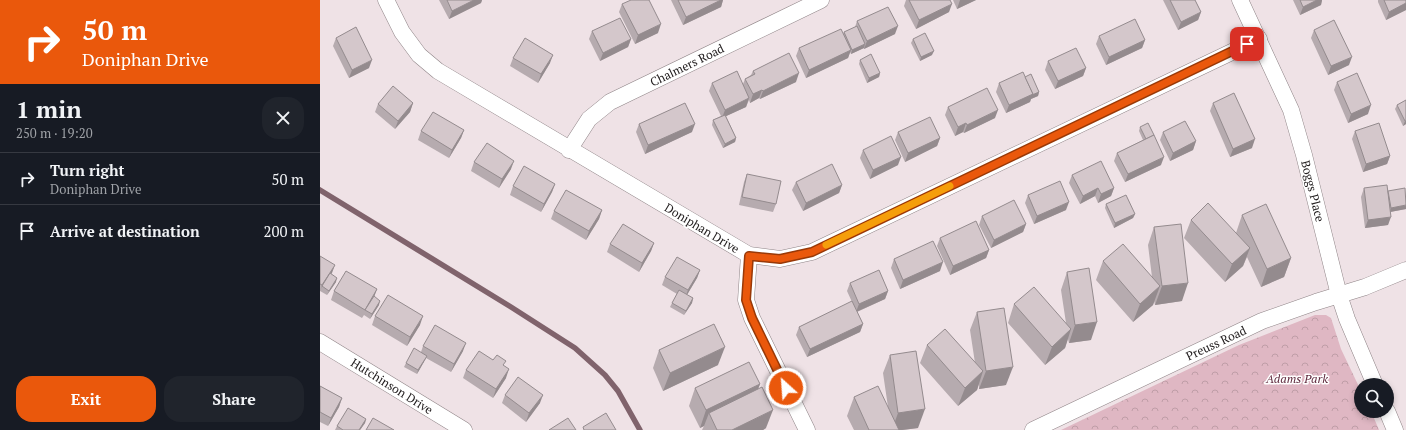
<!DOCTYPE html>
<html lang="en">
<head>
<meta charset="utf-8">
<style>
  :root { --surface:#171b24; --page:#20242c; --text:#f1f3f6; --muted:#9ea1a6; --line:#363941; --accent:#ea580c }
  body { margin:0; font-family:"PT Serif",serif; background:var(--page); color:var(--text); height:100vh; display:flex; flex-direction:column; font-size:15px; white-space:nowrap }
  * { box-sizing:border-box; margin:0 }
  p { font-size:13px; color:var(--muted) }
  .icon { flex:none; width:22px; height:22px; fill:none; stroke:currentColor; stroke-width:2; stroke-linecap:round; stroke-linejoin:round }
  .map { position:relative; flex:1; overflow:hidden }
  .panel { display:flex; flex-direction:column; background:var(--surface); width:320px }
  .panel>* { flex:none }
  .top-card { background:#ea580c; color:#fff; overflow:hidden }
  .fabs { position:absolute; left:1034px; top:378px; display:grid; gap:8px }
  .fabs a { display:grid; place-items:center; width:40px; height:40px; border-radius:50%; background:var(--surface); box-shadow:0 2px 6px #0003; font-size:20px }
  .pin { position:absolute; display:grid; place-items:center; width:34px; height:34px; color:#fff; margin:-17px; border-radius:8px; box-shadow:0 2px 6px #0006 }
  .me { position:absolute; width:44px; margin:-22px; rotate:334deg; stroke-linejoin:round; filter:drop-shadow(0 0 3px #0008) }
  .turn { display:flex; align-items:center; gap:14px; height:84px; padding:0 16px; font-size:18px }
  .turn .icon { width:52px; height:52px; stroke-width:2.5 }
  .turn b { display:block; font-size:28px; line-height:34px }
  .round { display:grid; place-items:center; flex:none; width:42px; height:42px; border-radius:16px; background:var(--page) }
  .headline { display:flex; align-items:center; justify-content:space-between; height:68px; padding:0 16px }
  h1 { font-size:24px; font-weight:600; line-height:30px }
  .action { display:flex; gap:8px; margin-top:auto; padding:8px 16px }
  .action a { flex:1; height:46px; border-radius:16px; background:var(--accent); color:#fff; font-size:16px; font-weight:600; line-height:46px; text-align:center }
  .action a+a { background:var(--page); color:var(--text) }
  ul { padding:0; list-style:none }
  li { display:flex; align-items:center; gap:12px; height:52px; padding:0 16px; border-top:1px solid var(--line) }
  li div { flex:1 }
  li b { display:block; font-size:15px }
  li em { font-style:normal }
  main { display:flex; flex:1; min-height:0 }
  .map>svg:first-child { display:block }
  .park { fill:url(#park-crowns) }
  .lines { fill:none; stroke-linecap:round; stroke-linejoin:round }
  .stream { stroke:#80636c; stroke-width:5.5 }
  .minor-casing { stroke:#8f8487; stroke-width:17 }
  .minor { stroke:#fff; stroke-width:16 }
  .wall { fill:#b6abaf }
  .shaded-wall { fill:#948b8e }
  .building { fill:#d4c7cb; stroke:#948b8e }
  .route-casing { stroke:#983908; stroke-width:10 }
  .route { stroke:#ea580c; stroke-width:7 }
  .slow { stroke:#f59e0b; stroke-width:7 }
  .labels { text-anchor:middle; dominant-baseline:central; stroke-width:3; stroke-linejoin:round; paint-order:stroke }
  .street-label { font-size:12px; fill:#242021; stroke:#fff }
  .park-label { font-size:12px; font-style:italic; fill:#5f293d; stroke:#fff }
</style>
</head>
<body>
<main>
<section class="panel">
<div class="top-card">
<div class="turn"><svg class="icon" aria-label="right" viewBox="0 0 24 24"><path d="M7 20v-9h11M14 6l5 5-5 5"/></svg><div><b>50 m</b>Doniphan Drive</div></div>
</div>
<div class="headline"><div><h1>1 min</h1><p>250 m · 19:20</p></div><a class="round"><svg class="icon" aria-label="close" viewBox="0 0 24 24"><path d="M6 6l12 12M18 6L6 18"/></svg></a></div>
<ul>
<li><svg class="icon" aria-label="right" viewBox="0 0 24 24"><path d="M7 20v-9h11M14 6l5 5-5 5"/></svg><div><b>Turn right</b><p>Doniphan Drive</p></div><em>50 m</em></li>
<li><svg class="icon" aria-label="arrive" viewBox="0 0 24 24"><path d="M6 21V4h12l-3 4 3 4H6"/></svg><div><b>Arrive at destination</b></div><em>200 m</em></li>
</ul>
<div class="action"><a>Exit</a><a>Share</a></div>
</section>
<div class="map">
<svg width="1086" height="430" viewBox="0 0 1086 430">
  <defs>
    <pattern id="park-crowns" width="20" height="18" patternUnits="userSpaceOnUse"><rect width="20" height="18" fill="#dfb7c3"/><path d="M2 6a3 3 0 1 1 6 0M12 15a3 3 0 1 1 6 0" fill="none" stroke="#bf9da7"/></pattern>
  </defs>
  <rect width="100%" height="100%" fill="#efe2e6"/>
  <polygon class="park" points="995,315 1006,315 1011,318 1021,349 1041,391 1041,411 1051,411 1059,430 741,430 919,345"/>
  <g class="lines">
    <polyline class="stream" points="0,190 191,307 255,348 285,375 298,391 320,430"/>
    <g class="minor-casing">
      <g id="minor">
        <polyline points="66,0 82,32 99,55 118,71 429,255 460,259 492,252 939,39"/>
        <polyline points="920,0 971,110 984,155 1019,295 1027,319 1055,385"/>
        <polyline points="249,150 269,119 290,102 501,0"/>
        <polyline points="429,255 426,300 432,318 487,430"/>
        <polyline points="0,342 144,430"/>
        <polyline points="1067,411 1075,430"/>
        <polyline points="713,430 942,321 996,302 1045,287 1086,270"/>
      </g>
    </g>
    <use href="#minor" class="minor"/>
  </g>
  <g class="wall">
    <polygon points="119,0 162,0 161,3 129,19"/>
    <polygon points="351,0 403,0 401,7 363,25"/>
    <polygon points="586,0 630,0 629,12 596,29 584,6"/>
    <polygon points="633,0 656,0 637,9"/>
    <polygon points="843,0 875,0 881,12 878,20 858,30"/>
    <polygon points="973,0 1002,0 1001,5 980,15"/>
    <polygon points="1058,0 1086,0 1086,10 1066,20 1058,2"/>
    <polygon points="302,4 338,33 315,44 299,12"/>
    <polygon points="537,21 575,34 544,49 544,48 531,54 530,52 528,58 486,78 476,56 479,48 523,34 524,32 535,27"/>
    <polygon points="994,30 1029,65 1008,75 991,38"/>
    <polygon points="272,31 311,39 308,47 280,61 269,39"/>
    <polygon points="779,36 825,40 822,48 786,65 776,44"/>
    <polygon points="16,38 49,68 29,78 13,46"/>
    <polygon points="593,39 612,55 600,61 591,43"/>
    <polygon points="193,58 230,63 218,83 190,66"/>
    <polygon points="540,60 560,73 559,77 547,83 539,64"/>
    <polygon points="728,61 766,68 763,76 735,89 725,70"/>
    <polygon points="433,71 476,82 440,99 439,98 430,103 429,100 426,107 406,116 416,138 415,142 403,148 392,125 393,120 401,116 389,91 392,83 423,84 425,79 431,75"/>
    <polygon points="705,77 719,92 718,96 711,99 710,102 686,113 676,92 679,83"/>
    <polygon points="1017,82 1048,114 1028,123 1014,90"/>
    <polygon points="1086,100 1086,124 1083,126 1075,109 1077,105"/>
    <polygon points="93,103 90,112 75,129 55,112 58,104"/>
    <polygon points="893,103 932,148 910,157 890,111"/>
    <polygon points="628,107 675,118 644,133 643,132 635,136 625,115"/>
    <polygon points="319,124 372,132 325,154 316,132"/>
    <polygon points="820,127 841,165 805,182 794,161 797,153 823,140 819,131"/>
    <polygon points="144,130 141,138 129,158 98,140 101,131"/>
    <polygon points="1035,131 1070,156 1067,164 1043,172 1032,139"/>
    <polygon points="578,132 620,138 617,146 585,162 575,140"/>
    <polygon points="843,132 876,141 873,150 850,161 840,140"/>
    <polygon points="543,150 578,165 550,179 540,158"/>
    <polygon points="154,162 191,169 179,188 151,171"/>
    <polygon points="427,174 456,204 453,212 419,205 424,182"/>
    <polygon points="752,175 794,188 791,196 778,203 775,196 760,204 749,183"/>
    <polygon points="476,182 522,185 519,193 483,211 472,190"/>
    <polygon points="235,184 232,192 221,212 190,195 193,186"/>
    <polygon points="1044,188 1068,193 1068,191 1086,209 1070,212 1068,225 1045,228 1041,197"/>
    <polygon points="708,195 746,210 714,224 705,203"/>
    <polygon points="786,204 815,214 813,218 794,228 785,208"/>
    <polygon points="282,210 279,219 266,240 231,219 234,211"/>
    <polygon points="922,215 971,258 964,277 941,287 927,257 923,266 905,282 864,238 871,220 916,233"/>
    <polygon points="662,216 706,224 703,232 671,248 659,225"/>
    <polygon points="834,227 862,301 835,305 834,301 833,305 813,322 776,280 783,261 832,277 828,245"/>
    <polygon points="620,238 669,250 666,258 630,275 617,246"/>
    <polygon points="334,243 331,251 319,272 287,252 290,244"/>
    <polygon points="0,256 16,282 7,295 0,291"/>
    <polygon points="574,259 620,271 580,289 571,268"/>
    <polygon points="380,270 377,278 367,295 373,298 372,303 364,315 350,307 352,303 357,294 342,285 345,277"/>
    <polygon points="747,272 771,340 749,343 748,339 745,348 725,365 688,323 694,304 746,323 741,290"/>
    <polygon points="530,283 568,291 565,299 537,312 543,324 540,332 487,357 476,335 479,327 532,302 527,291"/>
    <polygon points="57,289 54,297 59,305 50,319 44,315 42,318 11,300 14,291"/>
    <polygon points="657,312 686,385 659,389 659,384 657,390 638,406 600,363 607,345 655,363 650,330"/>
    <polygon points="55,316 100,325 87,346 52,325"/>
    <polygon points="103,346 143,351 131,372 106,358 97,374 84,367 86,363 101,352"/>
    <polygon points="339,350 398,365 343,391 333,368"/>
    <polygon points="570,355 598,428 582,430 534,430 527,416 534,397 568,407 563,373"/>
    <polygon points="173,360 184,366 186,378 173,398 143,378 146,370"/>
    <polygon points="440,384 438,389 446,428 443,430 382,430 384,426 380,428 369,406 375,388"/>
    <polygon points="0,386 22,398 19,407 8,426 0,422"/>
    <polygon points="185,395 220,403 206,422 182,403"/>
    <polygon points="46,419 45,423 40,430 15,430 17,426"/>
  </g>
  <g class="shaded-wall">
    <polygon points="154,0 162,0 161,3 129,19 132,11"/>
    <polygon points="401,0 403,0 401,7 363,25 366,17"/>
    <polygon points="640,0 656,0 637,9"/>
    <polygon points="997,0 1002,0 1001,5 980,15 983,7"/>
    <polygon points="1086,3 1086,10 1066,20 1069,12"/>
    <polygon points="632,4 629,12 596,29 599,20"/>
    <polygon points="881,12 878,20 858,30 861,22"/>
    <polygon points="341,24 338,33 315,44 318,35"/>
    <polygon points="578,26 575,34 544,49 547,41"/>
    <polygon points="311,39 308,47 280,61 283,53"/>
    <polygon points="825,40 822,48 786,65 789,57"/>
    <polygon points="545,44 544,48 531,54 532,50"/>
    <polygon points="531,50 528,58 486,78 489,70"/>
    <polygon points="614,51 612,55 600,61 601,57"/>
    <polygon points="233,55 230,63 218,83 221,74"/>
    <polygon points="1032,57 1029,65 1008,75 1011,66"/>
    <polygon points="52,60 49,68 29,78 32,70"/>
    <polygon points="766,68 763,76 735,89 738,81"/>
    <polygon points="479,73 476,82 440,99 443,91"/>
    <polygon points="560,73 559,77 547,83 549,78"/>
    <polygon points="442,90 439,98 430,103 433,94"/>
    <polygon points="719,92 718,96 711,99 710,102 686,113 689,105 713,94"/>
    <polygon points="429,98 426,107 402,118 405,110"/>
    <polygon points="93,103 90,112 75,129 78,121"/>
    <polygon points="1051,105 1048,114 1028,123 1031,114"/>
    <polygon points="678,110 675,118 644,133 647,125"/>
    <polygon points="1085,121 1086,121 1086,124 1083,126"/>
    <polygon points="646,123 643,132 635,136 638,127"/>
    <polygon points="375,124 372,132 325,154 328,145"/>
    <polygon points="144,130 141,138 129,158 132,150"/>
    <polygon points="416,138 415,142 403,148 405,144"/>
    <polygon points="620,138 617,146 585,162 588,153"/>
    <polygon points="935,139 932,148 910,157 913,149"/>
    <polygon points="876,141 873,150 850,161 853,153"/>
    <polygon points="1070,156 1067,164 1043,172 1046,164"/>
    <polygon points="581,157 578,165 550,179 553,170"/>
    <polygon points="844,157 841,165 805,182 808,174"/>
    <polygon points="194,161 191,169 179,188 182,179"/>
    <polygon points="235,184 232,192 221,212 224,204"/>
    <polygon points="522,185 519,193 483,211 486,203"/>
    <polygon points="778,188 775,196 760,204 763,196"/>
    <polygon points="794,188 791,196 778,203 781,194"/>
    <polygon points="749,202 746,210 714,224 717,216"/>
    <polygon points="1086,205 1086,209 1070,212 1071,208"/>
    <polygon points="282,210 279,219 266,240 269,231"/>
    <polygon points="815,214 813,218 794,228 795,223"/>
    <polygon points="1071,217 1068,225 1045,228 1048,220"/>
    <polygon points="706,224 703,232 671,248 674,240"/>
    <polygon points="334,243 331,251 319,272 322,263"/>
    <polygon points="930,248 923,266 905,282 912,264"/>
    <polygon points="669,250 666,258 630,275 633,266"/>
    <polygon points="971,258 964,277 941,287 947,269"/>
    <polygon points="623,262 620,271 580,289 583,280"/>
    <polygon points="15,265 12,273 3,287 2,286 0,291 2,285"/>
    <polygon points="380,270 377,278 365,298 368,290"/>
    <polygon points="17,278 16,282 7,295 9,291"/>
    <polygon points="868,283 862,301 835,305 842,286"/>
    <polygon points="840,286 833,305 813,322 820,304"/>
    <polygon points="57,289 54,297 45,310 42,318 45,310"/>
    <polygon points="568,291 565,299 536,312 539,304"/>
    <polygon points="373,298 372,303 364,315 366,311"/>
    <polygon points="60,301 59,305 50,319 52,314"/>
    <polygon points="103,316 100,325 87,346 90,337"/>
    <polygon points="777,322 771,340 749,343 755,325"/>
    <polygon points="543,324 540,332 487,357 490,349"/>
    <polygon points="751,329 745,348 725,365 732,347"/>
    <polygon points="146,343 143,351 131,372 134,364"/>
    <polygon points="405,347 398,365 343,391 350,373"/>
    <polygon points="107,356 105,360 97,374 98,370"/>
    <polygon points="693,367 686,385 659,389 666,371"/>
    <polygon points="189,369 186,378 173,398 176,389"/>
    <polygon points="663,371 657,390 638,406 645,388"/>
    <polygon points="440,384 433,402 389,413 384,426 380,428 386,410"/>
    <polygon points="223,395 220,403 206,422 209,413"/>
    <polygon points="22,398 19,407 8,426 11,418"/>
    <polygon points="605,409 598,428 582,430 572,430 578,413"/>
    <polygon points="453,410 446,428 443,430 412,430"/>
    <polygon points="46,419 45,423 40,430 39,430"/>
  </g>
  <g class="building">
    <polygon points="127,0 154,0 132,11"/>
    <polygon points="311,0 329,0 341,24 318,35 302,4"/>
    <polygon points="358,0 401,0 366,17"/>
    <polygon points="589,0 630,0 632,4 599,20"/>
    <polygon points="850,0 875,0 881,12 861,22"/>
    <polygon points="980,0 997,0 983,7"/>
    <polygon points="1064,0 1086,0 1086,3 1069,12"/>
    <polygon points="568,7 578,26 547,41 537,21"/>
    <polygon points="300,18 311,39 283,53 272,31"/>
    <polygon points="815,19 825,40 789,57 779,36"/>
    <polygon points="1014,20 1032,57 1011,66 994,30"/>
    <polygon points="537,26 545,44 532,50 524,32"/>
    <polygon points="36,27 52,60 32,70 16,38"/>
    <polygon points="521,29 531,50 489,70 479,48"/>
    <polygon points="605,33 614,51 601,57 593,39"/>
    <polygon points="205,38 233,55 221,74 193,58"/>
    <polygon points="756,48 766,68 738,81 728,61"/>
    <polygon points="469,53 479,73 443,91 442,90 433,94 425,79 435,74 433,71"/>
    <polygon points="551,54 560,73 549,78 540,60"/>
    <polygon points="417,71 429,98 405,110 392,83"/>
    <polygon points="703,72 713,94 689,105 679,83"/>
    <polygon points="1037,73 1051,105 1031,114 1017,82"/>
    <polygon points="711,74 719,92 712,95 713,94 705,77"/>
    <polygon points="73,86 93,103 78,121 58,104"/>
    <polygon points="667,88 678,110 647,125 646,123 638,127 628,107"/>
    <polygon points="914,93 935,139 913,149 893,103"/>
    <polygon points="1086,100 1086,121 1085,121 1077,105"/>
    <polygon points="365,103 375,124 328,145 319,124"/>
    <polygon points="113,112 144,130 132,150 101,131"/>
    <polygon points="405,115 416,138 405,144 393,120"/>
    <polygon points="610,117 620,138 588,153 578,132"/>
    <polygon points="865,121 876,141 853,153 843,132"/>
    <polygon points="828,123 834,135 826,139 820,127"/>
    <polygon points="1059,123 1070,156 1046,164 1035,131"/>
    <polygon points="834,135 844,157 808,174 797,153"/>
    <polygon points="571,136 581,157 553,170 543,150"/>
    <polygon points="167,143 194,161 182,179 154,162"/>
    <polygon points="781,161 794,188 781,194 778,188 763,196 752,175"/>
    <polygon points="512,164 522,185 486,203 476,182"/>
    <polygon points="204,166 235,184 224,204 193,186"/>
    <polygon points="427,174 461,181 456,204 422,197"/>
    <polygon points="740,181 749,202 717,216 708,195"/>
    <polygon points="1067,185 1071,217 1048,220 1044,188"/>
    <polygon points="1085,188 1086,205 1071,208 1068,191"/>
    <polygon points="246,190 282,210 269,231 234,211"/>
    <polygon points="806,195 815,214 795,223 786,204"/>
    <polygon points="694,200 706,224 674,240 662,216"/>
    <polygon points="888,203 930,248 912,264 871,220"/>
    <polygon points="946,204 971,258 947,269 922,215"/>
    <polygon points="656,221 669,250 633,266 620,238"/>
    <polygon points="303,224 334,243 322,263 290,244"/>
    <polygon points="861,224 868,283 842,286 834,227"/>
    <polygon points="613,241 623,262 583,280 574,259"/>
    <polygon points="803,244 840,286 820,304 783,261"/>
    <polygon points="0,256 15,265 2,285 0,284"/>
    <polygon points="357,257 380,270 368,290 345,277"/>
    <polygon points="769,268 777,322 755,325 747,272"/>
    <polygon points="559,270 568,291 539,304 530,283"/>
    <polygon points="26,271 57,289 45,310 14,291"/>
    <polygon points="10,273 17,278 9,291 2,286"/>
    <polygon points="714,287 751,329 732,347 694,304"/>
    <polygon points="359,290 373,298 366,311 352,303"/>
    <polygon points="68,295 103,316 90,337 55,316"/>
    <polygon points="54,296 60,301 52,314 45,310"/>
    <polygon points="532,301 543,324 490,349 479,327"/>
    <polygon points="684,308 693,367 666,371 657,312"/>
    <polygon points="394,324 405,347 350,373 339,350"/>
    <polygon points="115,325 146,343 134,364 103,346"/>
    <polygon points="625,329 663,371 645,388 607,345"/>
    <polygon points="94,348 107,356 98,370 86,363"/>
    <polygon points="159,351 173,360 177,355 186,361 183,365 189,369 176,389 146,370"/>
    <polygon points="596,351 605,409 578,413 570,355"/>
    <polygon points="429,362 440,384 386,410 375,388"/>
    <polygon points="198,377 223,395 209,413 185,395"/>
    <polygon points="0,386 22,398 11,418 0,412"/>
    <polygon points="558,386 579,430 549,430 534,397"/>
    <polygon points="442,387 453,410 412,430 397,430 389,413"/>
    <polygon points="28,408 46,419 39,430 23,430 17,426"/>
    <polygon points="286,413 296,430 264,430 263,427"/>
    <polygon points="53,418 74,430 46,430"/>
    <polygon points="248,418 256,430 229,430"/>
  </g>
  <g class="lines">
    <g class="route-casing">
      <polyline id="route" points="466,388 432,318 426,300 429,256 460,259 492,252 927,44"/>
    </g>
    <use href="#route" class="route"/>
    <polyline class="slow" points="506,245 630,186"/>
  </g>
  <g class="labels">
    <g class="street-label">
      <text transform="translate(367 65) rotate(-26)">Chalmers Road</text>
      <text transform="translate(993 191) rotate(76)">Boggs Place</text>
      <text transform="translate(382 228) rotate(31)">Doniphan Drive</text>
      <text transform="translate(896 343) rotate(-25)">Preuss Road</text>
      <text transform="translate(72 386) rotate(32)">Hutchinson Drive</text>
    </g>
    <g class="park-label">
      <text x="977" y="378">Adams Park</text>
    </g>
  </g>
</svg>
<div class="fabs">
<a><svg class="icon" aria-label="search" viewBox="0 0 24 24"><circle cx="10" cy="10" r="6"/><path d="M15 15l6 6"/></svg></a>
</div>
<div class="pin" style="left:927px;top:44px;background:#d93025"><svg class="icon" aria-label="arrive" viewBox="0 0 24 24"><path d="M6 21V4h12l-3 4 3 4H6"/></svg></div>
<svg class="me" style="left:466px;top:388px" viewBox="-20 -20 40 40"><circle r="17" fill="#ea580c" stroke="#fff" stroke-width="3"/><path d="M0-11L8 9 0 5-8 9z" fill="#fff"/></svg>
</div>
</main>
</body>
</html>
